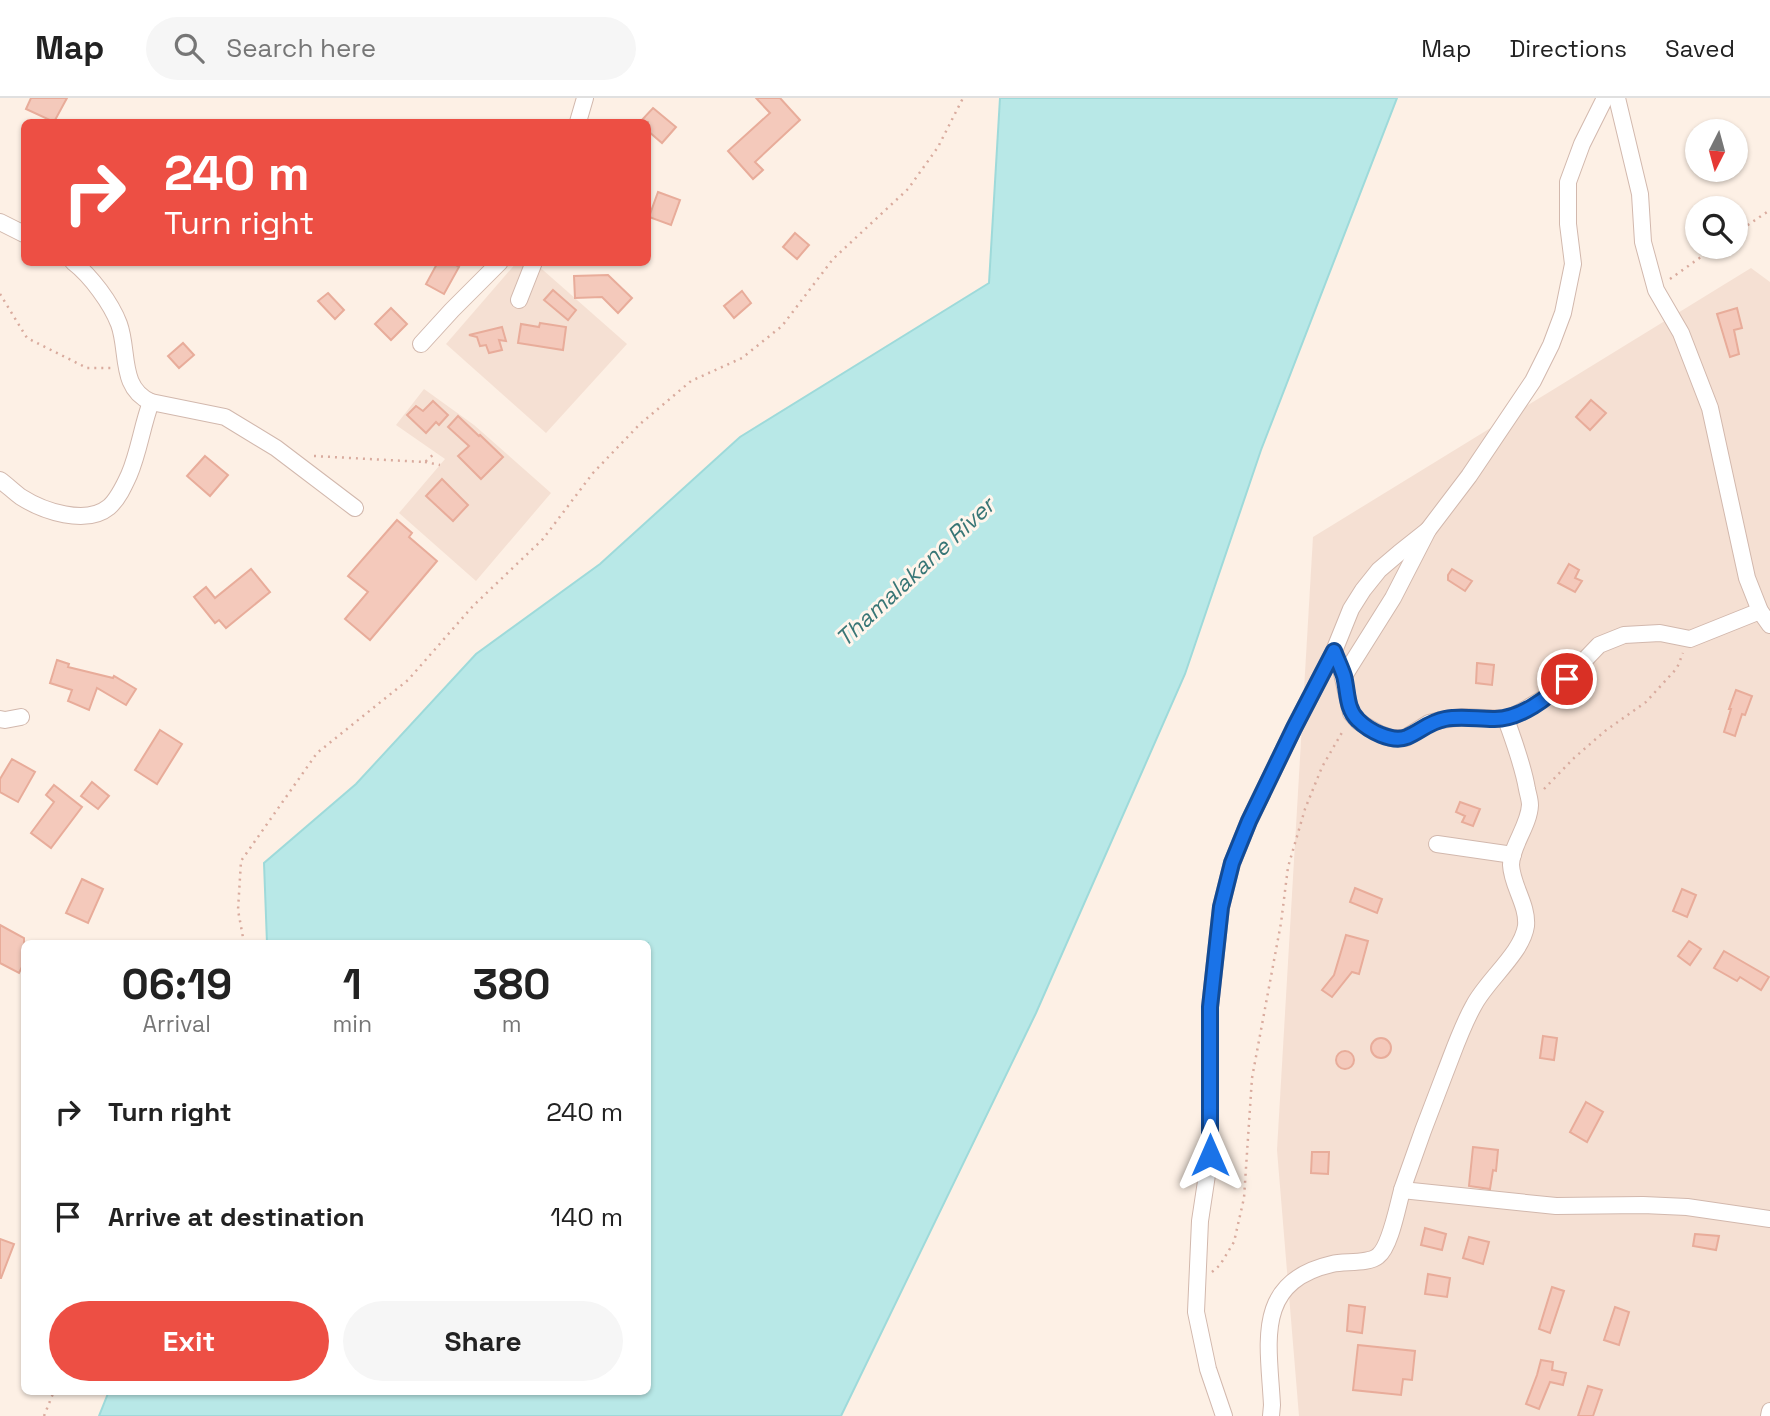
<!DOCTYPE html>
<html lang="en">
<head>
<meta charset="utf-8">
<style>
  :root { --surface:#fff; --page:#f6f6f6; --text:#222; --muted:#767676; --line:#e0e0e0; --accent:#ed4f44 }
  body { margin:0; font-family:"Space Grotesk",sans-serif; background:var(--page); color:var(--text); height:100vh; display:flex; flex-direction:column; font-size:26px; white-space:nowrap }
  * { box-sizing:border-box; margin:0 }
  p { font-size:23px; color:var(--muted) }
  .icon { flex:none; width:38px; height:38px; fill:none; stroke:currentColor; stroke-width:2; stroke-linecap:round; stroke-linejoin:round }
  .map { position:relative; flex:1; overflow:hidden }
  .drawer { position:absolute; left:21px; top:842px; width:630px; height:455px; display:flex; flex-direction:column; background:var(--surface); border-radius:10px; box-shadow:0 2px 5px #0004 }
  .drawer>* { flex:none }
  .guide { position:absolute; left:21px; top:21px; width:630px; height:147px; border-radius:10px; box-shadow:0 2px 5px #0004; background:#ed4f44; color:#fff; overflow:hidden }
  .needle { width:46px; rotate:186deg }
  .buttons { position:absolute; left:1685px; top:21px; display:grid; gap:14px }
  .buttons a { display:grid; place-items:center; width:63px; height:63px; border-radius:50%; background:var(--surface); box-shadow:0 2px 5px #0004; font-size:35px }
  .pin { position:absolute; display:grid; place-items:center; width:60px; height:60px; color:#fff; margin:-30px; border:4px solid #fff; border-radius:50%; box-shadow:0 2px 7px #0007 }
  .me { position:absolute; width:77px; margin:-38px; rotate:0deg; stroke-linejoin:round; filter:drop-shadow(0 0 5px #0008) }
  .turn { display:flex; align-items:center; gap:24px; height:147px; padding:0 28px; font-size:32px }
  .turn .icon { width:91px; height:91px; stroke-width:2.5 }
  .turn b { display:block; font-size:49px; line-height:60px }
  .eta { display:flex; justify-content:space-evenly; align-items:center; height:119px; text-align:center }
  .eta b { font-size:42px; font-weight:800; line-height:49px }
  .cta { display:flex; gap:14px; margin-top:auto; padding:14px 28px }
  .cta a { flex:1; height:80px; border-radius:42px; background:var(--accent); color:#fff; font-size:28px; font-weight:800; line-height:80px; text-align:center }
  .cta a+a { background:var(--page); color:var(--text) }
  ul { padding:0; list-style:none }
  li { display:flex; align-items:center; gap:21px; height:105px; padding:0 28px }
  li div { flex:1 }
  li b { display:block; font-size:26px }
  li em { font-style:normal }
  header { display:flex; align-items:center; gap:42px; box-sizing:border-box; height:98px; padding:0 35px; background:var(--surface); border-bottom:2px solid var(--line) }
  header strong { font-size:33px }
  nav { display:flex; gap:38px; margin-inline-start:auto; font-size:24px }
  .search { width:490px; height:63px; background:var(--page); display:flex; align-items:center; gap:18px; box-sizing:border-box; padding:0 24px; border-radius:38px; color:var(--muted); font-size:26px }
  .map>svg:first-child { display:block }
  .residential { fill:#f5e0d3 }
  .water { fill:#b8e8e7; stroke:#9edada; stroke-width:2 }
  .building { fill:#f4c9bb; stroke:#e8ac9a; stroke-width:2 }
  .lines { fill:none; stroke-linecap:round; stroke-linejoin:round }
  .minor-casing { stroke:#d2b8ad; stroke-width:18 }
  .path { stroke:#d9ab9e; stroke-width:2.5; stroke-dasharray:2 5; stroke-linecap:butt }
  .minor { stroke:#fff; stroke-width:16 }
  .route-casing { stroke:#114b97; stroke-width:18 }
  .route { stroke:#1a73e8; stroke-width:12 }
  .labels { text-anchor:middle; dominant-baseline:central; stroke-width:6; stroke-linejoin:round; paint-order:stroke }
  .water-label { font-size:23px; font-style:italic; fill:#387676; stroke:#fff5ec }
</style>
</head>
<body>
<header>
<strong>Map</strong>
<div class="search"><svg class="icon" aria-label="search" viewBox="0 0 24 24"><circle cx="10" cy="10" r="6"/><path d="M15 15l6 6"/></svg>Search here</div>
<nav><a>Map</a><a>Directions</a><a>Saved</a></nav>
</header>
<div class="map">
<svg width="1770" height="1318" viewBox="0 0 1770 1318">
  <rect width="100%" height="100%" fill="#fdf0e5"/>
  <g class="residential">
    <polygon points="517,164 535,165 627,246 546,335 446,246"/>
    <polygon points="1751,170 1770,184 1770,1318 1299,1318 1277,1052 1313,439"/>
    <polygon points="424,291 474,327 551,395 476,483 399,415 445,361 396,327"/>
  </g>
  <polygon class="water" points="1000,0 1397,0 1261,352 1185,576 1036,915 841,1318 99,1318 109,1293 648,1293 648,845 267,845 264,765 356,686 476,556 600,466 740,339 989,185"/>
  <g class="building">
    <polygon points="31,0 67,0 54,24 26,11"/>
    <polygon points="756,0 780,0 800,22 755,64 763,72 753,81 728,53 770,15"/>
    <polygon points="653,10 676,29 662,45 648,33 648,24 640,24"/>
    <polygon points="658,94 680,102 671,127 649,119"/>
    <polygon points="795,135 809,147 797,161 783,149"/>
    <polygon points="438,164 450,164 459,169 444,196 426,186"/>
    <polygon points="608,177 632,200 618,215 602,199 575,200 574,178"/>
    <polygon points="553,192 576,212 568,222 544,202"/>
    <polygon points="742,193 751,205 734,220 724,208"/>
    <polygon points="328,195 344,212 335,221 318,203"/>
    <polygon points="391,210 407,226 391,242 375,226"/>
    <polygon points="1737,210 1742,230 1734,232 1739,256 1730,259 1717,216"/>
    <polygon points="540,225 566,229 563,252 518,245 521,226 539,229"/>
    <polygon points="502,229 506,243 499,242 502,252 489,255 486,247 480,248 477,239 469,237"/>
    <polygon points="183,245 194,257 179,270 168,258"/>
    <polygon points="1591,302 1606,315 1590,332 1576,319"/>
    <polygon points="433,303 448,317 439,327 436,324 426,335 407,317 416,308 423,313"/>
    <polygon points="458,318 479,338 480,337 503,359 481,381 458,358 469,348 448,329"/>
    <polygon points="205,358 228,377 210,398 187,378"/>
    <polygon points="442,381 468,407 453,423 426,398"/>
    <polygon points="397,422 412,435 409,439 437,463 370,542 345,521 368,494 348,478"/>
    <polygon points="1569,466 1579,472 1575,480 1582,483 1575,494 1558,485"/>
    <polygon points="251,471 270,494 226,530 219,522 215,525 194,499 206,489 215,500"/>
    <polygon points="1452,471 1472,483 1465,493 1448,482 1448,477"/>
    <polygon points="57,562 69,566 68,569 113,580 114,578 136,591 126,607 97,590 89,612 68,603 72,592 50,585"/>
    <polygon points="1477,565 1494,567 1492,587 1476,585"/>
    <polygon points="1736,592 1752,598 1745,617 1742,616 1735,638 1724,634 1731,611 1729,611"/>
    <polygon points="160,632 182,646 157,686 135,672"/>
    <polygon points="12,661 35,674 18,704 0,694 0,681"/>
    <polygon points="92,684 109,698 98,711 81,698"/>
    <polygon points="54,687 82,709 51,750 31,735 54,704 46,697"/>
    <polygon points="1460,704 1480,711 1473,728 1462,724 1465,718 1456,714"/>
    <polygon points="82,781 103,791 88,825 66,815"/>
    <polygon points="1355,790 1382,801 1377,815 1350,804"/>
    <polygon points="1682,791 1696,797 1687,819 1673,813"/>
    <polygon points="0,827 24,840 24,865 19,875 0,865"/>
    <polygon points="1346,837 1368,843 1359,876 1352,874 1332,899 1322,892 1334,877"/>
    <polygon points="1689,843 1701,851 1690,867 1678,858"/>
    <polygon points="1724,853 1769,879 1761,892 1740,879 1737,883 1714,870"/>
    <polygon points="1543,938 1557,940 1554,962 1540,960"/>
    <circle cx="1381" cy="950" r="10"/>
    <circle cx="1345" cy="962" r="9"/>
    <polygon points="1586,1004 1603,1014 1587,1044 1570,1034"/>
    <polygon points="1473,1049 1498,1052 1496,1073 1493,1072 1490,1091 1469,1088"/>
    <polygon points="1312,1054 1329,1054 1328,1076 1311,1075"/>
    <polygon points="1425,1130 1446,1136 1442,1152 1421,1147"/>
    <polygon points="1695,1136 1719,1138 1716,1152 1693,1148"/>
    <polygon points="1469,1139 1489,1144 1483,1166 1463,1160"/>
    <polygon points="0,1141 14,1146 1,1180 0,1180"/>
    <polygon points="1428,1176 1450,1180 1447,1199 1425,1196"/>
    <polygon points="1552,1189 1564,1193 1550,1235 1539,1231"/>
    <polygon points="1349,1207 1365,1209 1362,1235 1347,1233"/>
    <polygon points="1615,1209 1629,1214 1619,1247 1604,1242"/>
    <polygon points="1358,1247 1415,1253 1412,1282 1403,1281 1401,1297 1353,1292"/>
    <polygon points="1541,1262 1553,1264 1552,1272 1566,1275 1563,1287 1550,1284 1539,1311 1526,1306 1537,1277"/>
    <polygon points="1588,1288 1602,1292 1593,1318 1578,1318"/>
  </g>
  <g class="lines">
    <g class="minor-casing">
      <g id="minor">
        <polyline points="1617,0 1640,96 1643,144 1656,192 1681,235 1710,310 1747,480 1760,513 1770,527"/>
        <polyline points="578,24 585,0"/>
        <polyline points="0,124 24,136"/>
        <path d="M73,164C91,178 111,205 119,226C129,253 119,290 151,304L225,319L276,350L355,410"/>
        <polyline points="519,202 534,164"/>
        <polyline points="421,246 452,212 500,164"/>
        <path d="M0,382C7,387 14,394 21,399C43,413 86,428 109,409C118,401 124,388 129,377C139,354 142,328 151,304"/>
        <polyline points="1341,571 1351,615 1359,624 1380,636 1391,640 1405,640 1429,625 1441,622 1462,619 1506,621 1519,615 1553,595 1599,547 1624,537 1660,535 1690,541 1760,513"/>
        <polyline points="1344,578 1393,500 1428,432 1469,378 1533,283 1551,247 1563,215 1573,166 1568,126 1568,84 1582,46 1605,0"/>
        <polyline points="0,621 5,622 21,619"/>
        <polyline points="1437,746 1513,757"/>
        <polyline points="1402,1092 1556,1108 1643,1107 1687,1109 1770,1121"/>
        <polyline points="1224,1318 1208,1271 1196,1214 1200,1123 1210,1057 1210,909 1221,809 1232,765 1249,723 1294,630 1334,553 1351,511 1363,492 1379,472 1399,455 1428,432"/>
        <path d="M1271,1318L1272,1307C1269,1246 1253,1184 1332,1166C1344,1163 1369,1166 1378,1158C1391,1148 1398,1105 1403,1089C1416,1051 1430,1013 1445,975C1454,952 1462,928 1474,907C1487,882 1522,855 1526,828C1528,807 1512,788 1511,767C1511,748 1529,728 1530,707C1530,702 1528,696 1527,691C1523,667 1514,644 1506,621"/>
        <polyline points="1769,1318 1770,1313"/>
      </g>
    </g>
    <g class="path">
      <polyline points="1736,135 1770,112"/>
      <polyline points="1670,181 1715,149"/>
      <polyline points="0,196 27,240 87,270 113,270"/>
      <polyline points="314,358 425,364 436,354"/>
      <polyline points="425,364 440,367"/>
      <polyline points="1544,691 1574,660 1605,633 1646,604 1677,570 1683,555"/>
      <polyline points="244,845 238,812 241,763 317,655 408,582 473,508 543,441 593,375 640,326 691,283 742,260 782,228 833,161 908,91 938,49 963,0"/>
      <polyline points="1212,1174 1220,1167 1234,1144 1244,1100 1252,980 1281,825 1288,769 1305,711 1322,669 1344,631"/>
      <polyline points="44,1318 54,1293"/>
    </g>
    <use href="#minor" class="minor"/>
  </g>
  <g class="lines">
    <g class="route-casing">
      <path id="route" d="M1210,1057V909L1221,809L1232,765L1249,723L1294,630L1334,553C1337,561 1341,569 1344,578C1348,593 1346,611 1358,622C1369,633 1392,645 1407,639C1421,633 1429,624 1445,621C1461,618 1477,621 1493,621C1520,622 1549,599 1567,581"/>
    </g>
    <use href="#route" class="route"/>
  </g>
  <g class="labels">
    <g class="water-label">
      <text transform="translate(915 474) rotate(-43)">Thamalakane River</text>
    </g>
  </g>
</svg>
<div class="buttons">
<a><svg class="needle" viewBox="-14 -14 28 28"><path d="M0-13l5 13h-10z" fill="#e53935"/><path d="M0 13l5-13h-10z" fill="#767676"/></svg></a>
<a><svg class="icon" aria-label="search" viewBox="0 0 24 24"><circle cx="10" cy="10" r="6"/><path d="M15 15l6 6"/></svg></a>
</div>
<div class="pin" style="left:1567px;top:581px;background:#d93025"><svg class="icon" aria-label="arrive" viewBox="0 0 24 24"><path d="M6 21V4h12l-3 4 3 4H6"/></svg></div>
<svg class="me" style="left:1210px;top:1057px" viewBox="-20 -20 40 40"><path d="M0-17L14 15 0 8-14 15z" fill="#1a73e8" stroke="#fff" stroke-width="4"/></svg>
<div class="guide">
<div class="turn"><svg class="icon" aria-label="right" viewBox="0 0 24 24"><path d="M7 20v-9h11M14 6l5 5-5 5"/></svg><div><b>240 m</b>Turn right</div></div>
</div>
<section class="drawer">
<div class="eta">
<div><b>06:19</b><p>Arrival</p></div>
<div><b>1</b><p>min</p></div>
<div><b>380</b><p>m</p></div>
</div>
<ul>
<li><svg class="icon" aria-label="right" viewBox="0 0 24 24"><path d="M7 20v-9h11M14 6l5 5-5 5"/></svg><div><b>Turn right</b></div><em>240 m</em></li>
<li><svg class="icon" aria-label="arrive" viewBox="0 0 24 24"><path d="M6 21V4h12l-3 4 3 4H6"/></svg><div><b>Arrive at destination</b></div><em>140 m</em></li>
</ul>
<div class="cta"><a>Exit</a><a>Share</a></div>
</section>
</div>
</body>
</html>
